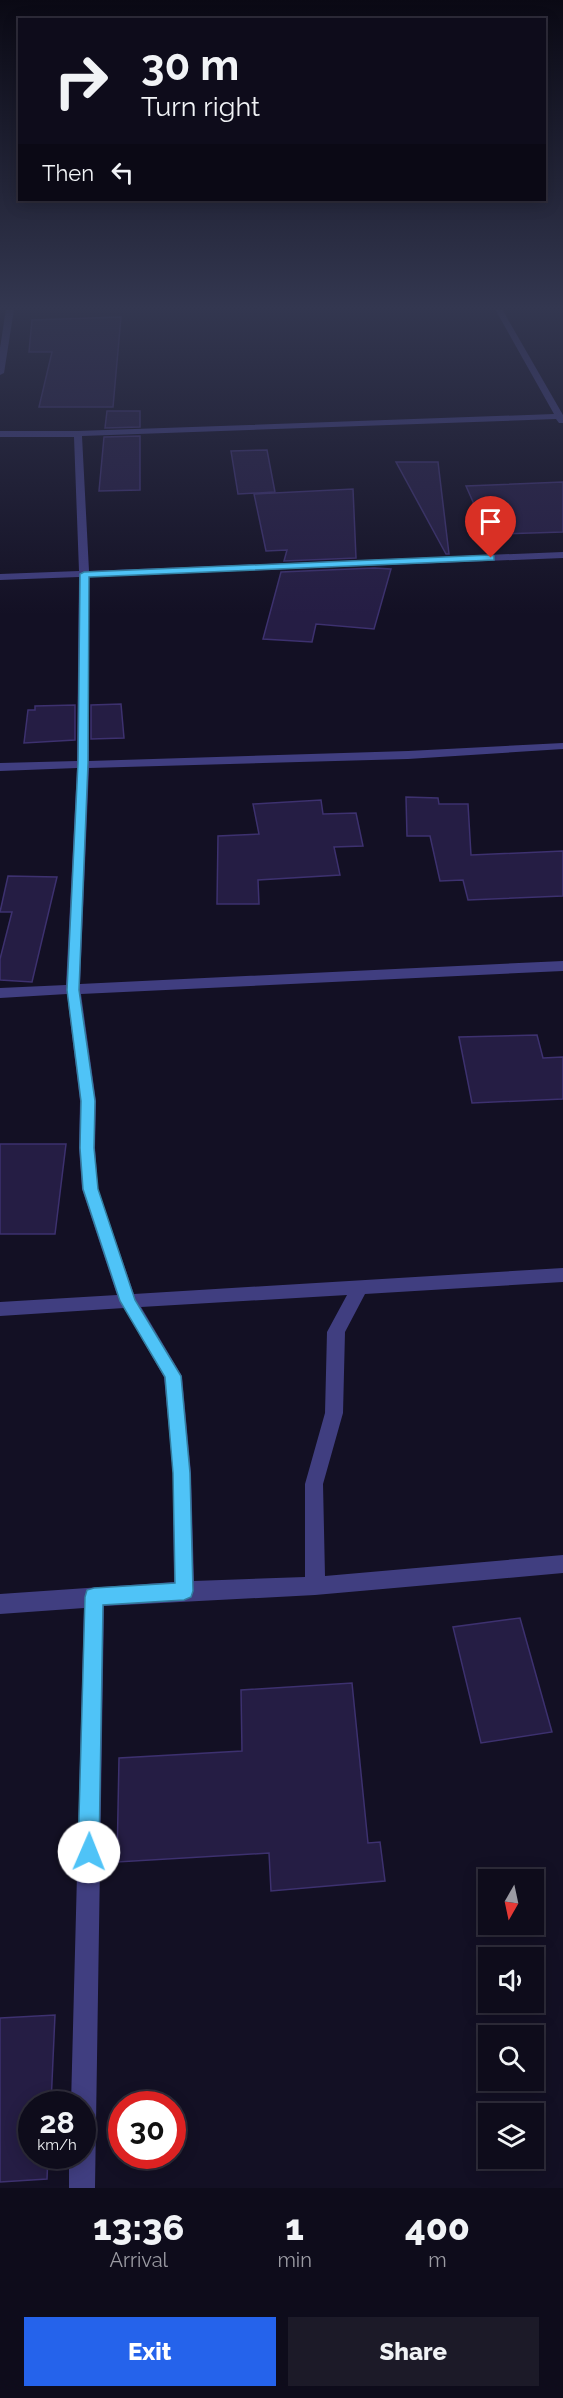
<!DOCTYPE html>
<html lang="en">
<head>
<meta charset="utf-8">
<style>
  :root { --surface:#0e0c1b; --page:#1c1a28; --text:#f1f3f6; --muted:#9b9ba3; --line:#2e2c3a; --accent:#2563eb }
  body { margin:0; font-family:Raleway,sans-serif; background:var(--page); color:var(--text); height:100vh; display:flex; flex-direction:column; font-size:22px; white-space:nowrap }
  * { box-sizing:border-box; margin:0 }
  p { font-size:20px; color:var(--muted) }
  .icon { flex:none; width:33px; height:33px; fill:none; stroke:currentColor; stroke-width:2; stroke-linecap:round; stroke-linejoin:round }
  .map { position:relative; height:2188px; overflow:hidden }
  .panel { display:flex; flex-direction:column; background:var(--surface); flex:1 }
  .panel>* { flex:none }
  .banner { position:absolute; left:18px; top:18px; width:528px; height:183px; border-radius:0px; box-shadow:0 3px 15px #0003,0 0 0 2px var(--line); background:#0e0c1b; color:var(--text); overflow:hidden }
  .needle { width:39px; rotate:189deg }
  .buttons { position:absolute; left:478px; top:1869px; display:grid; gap:12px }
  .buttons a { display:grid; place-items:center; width:66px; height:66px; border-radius:0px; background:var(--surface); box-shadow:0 3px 15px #0003,0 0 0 2px var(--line); font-size:30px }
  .speed { position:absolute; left:18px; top:2091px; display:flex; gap:12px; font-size:30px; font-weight:700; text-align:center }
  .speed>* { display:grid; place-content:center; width:78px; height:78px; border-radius:50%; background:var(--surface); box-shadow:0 3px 15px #0003,0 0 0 2px var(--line); line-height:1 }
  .speed small { font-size:15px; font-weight:400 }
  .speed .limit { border:9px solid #d22; background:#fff; color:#111 }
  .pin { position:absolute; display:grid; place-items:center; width:51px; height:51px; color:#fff; margin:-62px -26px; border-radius:50% 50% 50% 0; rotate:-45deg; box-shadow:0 0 6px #0007 }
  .pin .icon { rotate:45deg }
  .me { position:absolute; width:66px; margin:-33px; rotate:1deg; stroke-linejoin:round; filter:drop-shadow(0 0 4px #0008) }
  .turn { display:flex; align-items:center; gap:21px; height:126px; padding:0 24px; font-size:27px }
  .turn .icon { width:78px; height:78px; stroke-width:2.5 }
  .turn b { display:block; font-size:42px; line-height:51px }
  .then { display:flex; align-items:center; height:57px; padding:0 24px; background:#0003; gap:12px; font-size:22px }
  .eta { display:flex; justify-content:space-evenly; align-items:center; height:102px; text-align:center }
  .eta b { font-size:36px; font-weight:800; line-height:42px }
  .cta { display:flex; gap:12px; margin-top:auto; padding:12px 24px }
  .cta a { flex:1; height:69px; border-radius:0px; background:var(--accent); color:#fff; font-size:24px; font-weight:800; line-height:69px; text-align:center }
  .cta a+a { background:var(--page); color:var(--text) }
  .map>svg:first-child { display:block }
  .building { fill:#251d44; stroke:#3d316f; stroke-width:1.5 }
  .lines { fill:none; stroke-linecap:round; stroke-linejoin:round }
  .street { fill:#403e80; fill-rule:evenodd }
  .route { fill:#4fc3f7; stroke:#337fa1; stroke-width:1.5 }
</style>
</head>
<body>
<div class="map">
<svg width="563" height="2188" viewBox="0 0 563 2188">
  <rect width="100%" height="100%" fill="#131024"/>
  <g class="building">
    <polygon points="121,317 113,407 39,407 52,352 29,352 32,320"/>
    <polygon points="107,411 140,411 140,427 105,428"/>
    <polygon points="140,436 140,490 99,491 104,437"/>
    <polygon points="267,450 275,492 238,494 231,451"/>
    <polygon points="396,462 438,462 449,554 446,554"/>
    <polygon points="563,482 563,532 502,534 499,519 481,520 466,486"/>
    <polygon points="353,489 356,558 284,561 287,550 266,551 254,494"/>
    <polygon points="374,568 391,569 374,629 316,624 312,642 263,639 281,572"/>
    <polygon points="121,704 124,738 91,739 91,705"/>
    <polygon points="75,705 75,740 24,743 28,710 35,710 35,706"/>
    <polygon points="406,797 438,798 439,804 468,804 471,855 563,851 563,896 468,900 463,880 440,881 430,836 407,836"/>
    <polygon points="321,800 323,814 356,813 363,846 334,847 340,875 258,880 259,904 217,904 218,836 259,834 253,804"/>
    <polygon points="8,876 57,877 32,982 0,980 0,959 12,912 0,912"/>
    <polygon points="537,1035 543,1058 563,1057 563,1099 472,1103 459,1037"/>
    <polygon points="0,1144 66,1144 55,1234 0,1234"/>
    <polygon points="520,1618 552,1732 481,1743 453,1627"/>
    <polygon points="352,1683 368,1843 380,1842 385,1881 271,1891 269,1853 117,1862 119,1758 242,1751 241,1690"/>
    <polygon points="55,2015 51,2104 32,2104 32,2156 48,2156 47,2179 0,2182 0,2018"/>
  </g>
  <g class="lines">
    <g class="street">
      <polygon points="6,309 14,309 4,373 0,375 0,348"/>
      <path d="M495,309H502L563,415V423H559L556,419L82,436L89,571L563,552V558L89,577V761L408,751L563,743V749L408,759L89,768L80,984L563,961V971L81,994L96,1101L95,1148L98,1189L134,1294L563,1268V1282L365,1294L345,1332L343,1413L323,1484L325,1576L563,1555V1573L315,1595L104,1606L95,2188H69V2156H82V2104H71L84,1608L0,1614V1594L174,1582L173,1473L164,1377L124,1308L0,1316V1302L117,1295L82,1189L79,1148L80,1101L67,994L0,998V988L66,985L77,768L0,771V763L77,761L79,577L0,580V574L79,571L74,437H0V431H78L554,414ZM347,1295L327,1332L325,1413L305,1484V1577L194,1581L191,1473L182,1376L141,1307Z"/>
    </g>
  </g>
  <linearGradient id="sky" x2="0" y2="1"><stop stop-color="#0a0914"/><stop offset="0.5" stop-color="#333750"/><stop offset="1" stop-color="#333750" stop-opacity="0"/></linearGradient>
  <rect width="563" height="615" fill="url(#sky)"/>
  <polygon class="route" points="491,555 494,556 494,560 89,577 88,763 79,990 95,1101 94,1148 98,1189 135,1300 181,1376 190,1473 193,1591 191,1597 184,1600 103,1605 99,1852 96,1860 89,1863 81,1860 78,1852 85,1597 87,1590 94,1588 175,1583 173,1473 165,1377 120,1301 83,1189 80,1148 81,1101 67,990 78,763 80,574 84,572"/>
</svg>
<div class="buttons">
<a><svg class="needle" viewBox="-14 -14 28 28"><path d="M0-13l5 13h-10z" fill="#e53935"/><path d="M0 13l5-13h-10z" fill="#9b9ba3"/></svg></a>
<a><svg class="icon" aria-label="sound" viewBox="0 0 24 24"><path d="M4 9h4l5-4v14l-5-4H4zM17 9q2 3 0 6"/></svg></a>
<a><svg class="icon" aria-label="search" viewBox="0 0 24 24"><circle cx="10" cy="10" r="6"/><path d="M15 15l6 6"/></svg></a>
<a><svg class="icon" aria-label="layers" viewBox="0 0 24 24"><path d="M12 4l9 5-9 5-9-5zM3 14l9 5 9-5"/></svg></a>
</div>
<div class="speed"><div>28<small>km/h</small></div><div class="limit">30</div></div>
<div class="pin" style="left:491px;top:558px;background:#d93025"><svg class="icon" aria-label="arrive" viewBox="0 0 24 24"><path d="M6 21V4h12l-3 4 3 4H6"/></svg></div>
<svg class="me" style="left:89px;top:1852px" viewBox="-20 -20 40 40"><circle r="19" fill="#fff"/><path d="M0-13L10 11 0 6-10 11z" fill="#4fc3f7"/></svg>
<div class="banner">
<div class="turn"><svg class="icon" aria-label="right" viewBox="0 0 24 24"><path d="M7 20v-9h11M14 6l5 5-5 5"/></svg><div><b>30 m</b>Turn right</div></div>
<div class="then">Then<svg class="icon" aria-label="left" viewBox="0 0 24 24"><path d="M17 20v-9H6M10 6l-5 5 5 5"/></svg></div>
</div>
</div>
<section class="panel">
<div class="eta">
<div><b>13:36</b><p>Arrival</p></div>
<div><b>1</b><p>min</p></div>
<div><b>400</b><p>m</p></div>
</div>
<div class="cta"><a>Exit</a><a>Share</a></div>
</section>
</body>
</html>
